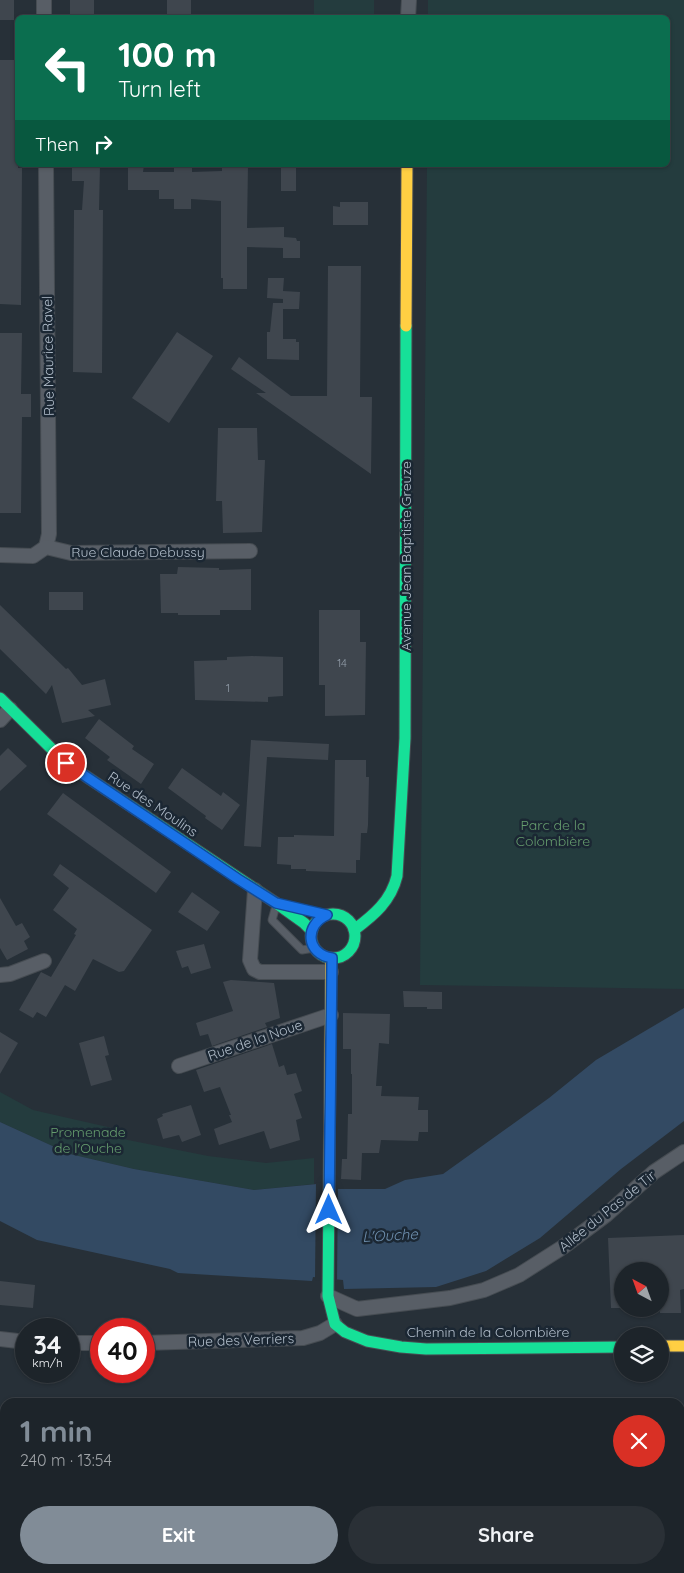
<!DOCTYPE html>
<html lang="en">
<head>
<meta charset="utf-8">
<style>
  :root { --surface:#1d242a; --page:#2a3036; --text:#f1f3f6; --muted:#a0a4a8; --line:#3b4147; --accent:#818c97 }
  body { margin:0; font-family:Quicksand,sans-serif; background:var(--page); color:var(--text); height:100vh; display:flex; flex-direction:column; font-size:19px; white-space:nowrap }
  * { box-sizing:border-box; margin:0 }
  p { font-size:16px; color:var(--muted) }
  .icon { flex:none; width:28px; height:28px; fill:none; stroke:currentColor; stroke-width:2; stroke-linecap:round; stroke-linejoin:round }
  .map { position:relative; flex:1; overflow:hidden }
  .drawer { position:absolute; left:0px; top:1398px; width:685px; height:176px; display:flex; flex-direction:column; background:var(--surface); border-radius:15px 15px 0 0; box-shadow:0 1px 4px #0004,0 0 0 1px var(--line) }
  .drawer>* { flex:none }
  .hud { position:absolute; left:15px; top:15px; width:655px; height:152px; border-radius:8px; box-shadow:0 1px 4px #0004,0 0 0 1px var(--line); background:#0b6e4f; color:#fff; overflow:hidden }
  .needle { width:32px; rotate:319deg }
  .buttons { position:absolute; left:614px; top:1262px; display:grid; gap:10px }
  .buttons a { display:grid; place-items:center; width:55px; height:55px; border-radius:50%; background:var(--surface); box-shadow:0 1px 4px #0004,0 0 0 1px var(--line); font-size:25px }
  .speed { position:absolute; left:15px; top:1318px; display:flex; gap:10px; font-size:25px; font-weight:700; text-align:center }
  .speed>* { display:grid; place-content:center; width:65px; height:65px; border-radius:50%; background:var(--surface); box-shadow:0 1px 4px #0004,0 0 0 1px var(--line); line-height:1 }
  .speed small { font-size:12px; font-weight:400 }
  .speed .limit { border:8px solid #d22; background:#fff; color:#111 }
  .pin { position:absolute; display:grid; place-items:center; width:42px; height:42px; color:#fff; margin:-21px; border:2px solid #fff; border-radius:50%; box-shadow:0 1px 5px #0007 }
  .me { position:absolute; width:55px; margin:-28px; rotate:0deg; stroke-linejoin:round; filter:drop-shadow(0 0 4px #0008) }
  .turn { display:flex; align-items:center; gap:18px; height:105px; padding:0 20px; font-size:22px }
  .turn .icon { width:65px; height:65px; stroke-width:2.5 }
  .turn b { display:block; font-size:35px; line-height:42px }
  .then { display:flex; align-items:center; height:48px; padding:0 20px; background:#0003; gap:10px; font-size:19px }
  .round { display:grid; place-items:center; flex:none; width:52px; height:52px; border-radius:26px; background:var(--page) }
  .overview { display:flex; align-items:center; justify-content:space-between; height:85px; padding:0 20px }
  h1 { font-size:30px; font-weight:700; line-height:38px; color:var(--accent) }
  .button { display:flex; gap:10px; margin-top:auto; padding:10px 20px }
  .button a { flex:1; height:58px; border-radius:30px; background:var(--accent); color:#fff; font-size:20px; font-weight:700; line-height:58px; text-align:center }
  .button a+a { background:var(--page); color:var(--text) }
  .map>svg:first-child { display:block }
  .green { fill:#243c3e }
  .water { fill:#334a63 }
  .pier { fill:#273038 }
  .building { fill:#3f464e }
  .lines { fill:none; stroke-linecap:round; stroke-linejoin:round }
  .lane-casing { stroke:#464c52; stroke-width:9 }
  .street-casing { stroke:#464c52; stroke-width:16 }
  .fast-casing { stroke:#464c52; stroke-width:13 }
  .slow-casing { stroke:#464c52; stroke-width:13 }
  .lane { stroke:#585e66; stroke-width:7 }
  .street { stroke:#585e66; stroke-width:14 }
  .fast { stroke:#16e098; stroke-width:11 }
  .slow { stroke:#ffcf43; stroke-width:11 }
  .route-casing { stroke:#114b97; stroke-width:12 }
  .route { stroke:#1a73e8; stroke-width:9 }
  .labels { text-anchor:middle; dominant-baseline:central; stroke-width:5; stroke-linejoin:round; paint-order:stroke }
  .number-label { font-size:11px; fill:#949fab }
  .street-label { font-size:14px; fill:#b1bdca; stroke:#1b2733 }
  .park-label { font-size:14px; fill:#669d6e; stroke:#1b2733 }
  .water-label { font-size:15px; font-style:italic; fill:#6f90af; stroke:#1b2733 }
</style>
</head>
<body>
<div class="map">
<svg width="684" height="1573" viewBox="0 0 684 1573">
  <rect width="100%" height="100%" fill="#273038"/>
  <g class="green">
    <rect x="314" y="0" width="60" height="17"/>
    <polygon points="428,0 684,0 684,989 420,985 427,165 668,165 668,18 428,17"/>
    <polygon points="0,1092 33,1110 112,1128 108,1136 208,1156 266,1163 314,1158 314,1184 254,1190 134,1169 70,1154 0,1122"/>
  </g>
  <polygon class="water" points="684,1008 684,1121 621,1169 540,1238 486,1271 436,1287 344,1289 343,1280 313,1277 312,1281 178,1273 170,1269 37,1240 0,1221 0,1122 70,1154 134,1169 254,1190 317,1184 339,1189 385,1189 405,1180 443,1174 549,1098 596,1060"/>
  <polygon class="pier" points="316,1182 338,1186 337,1282 315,1280"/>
  <g class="building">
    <rect x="0" y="0" width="14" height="20"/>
    <rect x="70" y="0" width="24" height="18"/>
    <rect x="167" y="0" width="24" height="18"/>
    <polygon points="0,60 18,60 18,168 22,168 21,305 0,304"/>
    <polygon points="72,165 100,165 99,210 103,210 102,373 73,372 74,210 82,210 84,181 72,181"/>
    <polygon points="128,165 144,165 143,172 174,172 174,165 192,165 192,172 222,171 222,167 228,167 228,165 248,165 247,228 284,227 284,237 296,238 297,241 300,241 300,258 283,258 283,248 247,247 247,289 223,289 223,278 221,278 221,201 191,199 191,209 174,209 174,199 159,199 159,190 128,190"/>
    <rect x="281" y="165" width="15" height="26"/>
    <polygon points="340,202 368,202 368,225 333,225 333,206 340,207"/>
    <polygon points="328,266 361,266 360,397 372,397 371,474 256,393 266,393 231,369 239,357 291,396 327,396"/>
    <polygon points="268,278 284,278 283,291 300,292 299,309 283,309 283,339 296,339 296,342 299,342 299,360 267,359 267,332 270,332 273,303 283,303 283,299 267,298"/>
    <polygon points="177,332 213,356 169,423 132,398"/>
    <polygon points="0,333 22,333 21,394 31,394 31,417 22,417 21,513 0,513"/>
    <polygon points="218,428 257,428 258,460 265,460 262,532 223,533 222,501 216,501"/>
    <polygon points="178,567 219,568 219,570 251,569 251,610 220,610 220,615 178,615 178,613 161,613 160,574 177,574"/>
    <rect x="49" y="592" width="34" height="18"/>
    <polygon points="0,605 66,669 68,668 82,685 105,679 111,705 88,710 95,716 62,723 52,685 46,694 0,649"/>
    <polygon points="319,610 360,610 360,642 366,642 365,715 325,716 325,685 319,685"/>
    <polygon points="252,656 283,657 283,696 268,697 268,702 195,700 194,661 227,660 227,657"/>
    <polygon points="99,719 134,746 132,749 154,764 141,784 107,760 110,757 85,738"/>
    <polygon points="251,740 329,744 328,760 267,757 261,847 244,846"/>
    <polygon points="8,748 27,766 0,791 0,756"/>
    <polygon points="335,760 366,760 366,777 369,777 368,825 367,833 361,833 360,860 356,860 356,873 306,871 306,869 291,869 291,865 277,864 278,837 294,837 294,835 334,836"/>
    <polygon points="182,768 221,796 223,792 240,805 222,830 205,818 206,816 168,788"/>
    <polygon points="63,793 171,872 156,893 47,814"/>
    <polygon points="60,864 152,930 124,971 119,972 93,959 75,991 65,985 46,1017 37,1012 33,1018 19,1010 41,972 51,977 76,935 74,934 77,929 53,910 69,888 53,875"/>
    <polygon points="192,892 220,912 207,931 178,912"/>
    <polygon points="0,898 16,926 22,923 30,937 24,941 28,949 7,960 0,948"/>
    <polygon points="204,944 211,968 191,974 188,966 182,968 176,951"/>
    <polygon points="231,980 274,983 280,1018 265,1023 267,1027 212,1046 208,1034 200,1036 196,1023 233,1011 223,982"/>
    <polygon points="403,991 442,992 442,1009 427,1009 427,1007 404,1007"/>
    <polygon points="343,1013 390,1014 389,1044 379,1043 376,1086 382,1086 381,1096 419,1097 418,1110 428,1110 428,1132 419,1132 418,1141 381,1140 379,1153 362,1153 361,1180 341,1179 342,1159 347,1159 348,1114 352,1114 352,1074 351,1074 351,1049 343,1049"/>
    <polygon points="0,1032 18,1043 0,1074"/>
    <polygon points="104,1036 109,1055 105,1056 112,1080 91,1086 79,1043"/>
    <polygon points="272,1044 279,1067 284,1065 287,1075 296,1073 302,1091 294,1094 302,1118 296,1120 300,1140 270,1149 264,1131 219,1145 214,1129 232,1122 229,1115 231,1115 220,1087 204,1092 196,1070"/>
    <polygon points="191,1105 201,1135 182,1142 179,1135 163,1139 157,1119 163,1116 162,1114"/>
    <polygon points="684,1235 684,1289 680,1290 681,1313 660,1313 660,1271 622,1271 622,1308 611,1308 608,1238"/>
    <polygon points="0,1281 35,1285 33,1308 0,1305"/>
  </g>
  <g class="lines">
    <g class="lane-casing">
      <polyline id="lane" points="276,906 272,920 302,950 314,948"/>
    </g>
    <g class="street-casing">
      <g id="street">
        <polyline points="44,0 44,18"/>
        <polyline points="408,18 409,0"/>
        <polyline points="46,165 49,534 46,547"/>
        <polyline points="0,555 33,556 46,547 71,553 250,551"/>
        <polyline points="0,720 10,709"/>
        <polyline points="255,890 250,960 254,969 260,972 331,972"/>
        <polyline points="0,975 10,974 44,961"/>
        <polyline points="179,1066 331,1015"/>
        <polyline points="328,1296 357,1309 450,1298 484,1290 519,1275 563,1247 606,1215 654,1172 684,1152"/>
        <polyline points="0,1339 26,1342"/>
        <polyline points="69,1343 101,1343"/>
        <polyline points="144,1343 303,1338 320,1333 335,1324"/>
      </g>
    </g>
    <g class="fast-casing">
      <g id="fast">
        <polyline points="0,698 66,763 276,903 304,923 312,931"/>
        <circle cx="333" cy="936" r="22"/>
        <path d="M354,930C374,915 391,901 397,876L405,738L406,326"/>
        <polyline points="329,1189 328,1296 335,1324 345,1332 367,1341 401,1347 426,1349 622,1347"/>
      </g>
    </g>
    <g class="slow-casing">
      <g id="slow">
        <polyline points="406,326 407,165"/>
        <polyline points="329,1189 331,958"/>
        <polyline points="660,1346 684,1346"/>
      </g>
    </g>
    <use href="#lane" class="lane"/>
    <use href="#street" class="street"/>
    <use href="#fast" class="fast"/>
    <use href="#slow" class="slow"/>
  </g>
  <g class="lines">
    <g class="route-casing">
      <path id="route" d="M66,763L238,879L276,903L327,915C304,925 306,954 332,958L329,1210"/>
    </g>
    <use href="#route" class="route"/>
  </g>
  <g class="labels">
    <g class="number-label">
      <text x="342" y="663">14</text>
      <text x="228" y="688">1</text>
    </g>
    <g class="street-label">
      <text transform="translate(48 356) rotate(-91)">Rue Maurice Ravel</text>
      <text x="138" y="552">Rue Claude Debussy</text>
      <text transform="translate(406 556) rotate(-90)">Avenue Jean Baptiste Greuze</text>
      <text transform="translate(153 804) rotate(34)">Rue des Moulins</text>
      <text transform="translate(255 1040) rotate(-19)">Rue de la Noue</text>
      <text transform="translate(607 1211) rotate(-39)">Allée du Pas de Tir</text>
      <text x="488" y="1332">Chemin de la Colombière</text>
      <text transform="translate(241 1340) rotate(-2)">Rue des Verriers</text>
    </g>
    <g class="park-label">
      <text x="553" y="825">Parc de la<tspan x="553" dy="16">Colombière</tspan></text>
      <text x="88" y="1132">Promenade<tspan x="88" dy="16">de l'Ouche</tspan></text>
    </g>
    <g class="water-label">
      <text transform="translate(390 1235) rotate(-3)">L'Ouche</text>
    </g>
  </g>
</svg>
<div class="buttons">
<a><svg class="needle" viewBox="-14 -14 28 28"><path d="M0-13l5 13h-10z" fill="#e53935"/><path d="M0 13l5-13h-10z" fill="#a0a4a8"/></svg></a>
<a><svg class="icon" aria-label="layers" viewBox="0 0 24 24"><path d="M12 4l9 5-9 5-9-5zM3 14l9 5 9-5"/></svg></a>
</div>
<div class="speed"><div>34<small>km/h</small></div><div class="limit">40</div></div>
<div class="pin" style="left:66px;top:763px;background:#d93025"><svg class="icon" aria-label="arrive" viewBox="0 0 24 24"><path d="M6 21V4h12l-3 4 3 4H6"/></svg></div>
<svg class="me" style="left:329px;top:1210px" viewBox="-20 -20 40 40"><path d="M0-17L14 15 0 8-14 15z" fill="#1a73e8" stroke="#fff" stroke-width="4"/></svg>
<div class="hud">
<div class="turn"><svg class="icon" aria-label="left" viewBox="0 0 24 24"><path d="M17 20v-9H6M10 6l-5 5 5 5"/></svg><div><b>100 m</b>Turn left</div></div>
<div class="then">Then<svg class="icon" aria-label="right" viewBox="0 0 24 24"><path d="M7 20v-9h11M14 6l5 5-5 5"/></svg></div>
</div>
<section class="drawer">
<div class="overview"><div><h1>1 min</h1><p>240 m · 13:54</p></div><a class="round" style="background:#d93025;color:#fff"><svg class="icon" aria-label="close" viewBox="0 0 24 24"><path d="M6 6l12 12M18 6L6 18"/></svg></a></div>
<div class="button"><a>Exit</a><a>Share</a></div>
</section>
</div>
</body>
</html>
